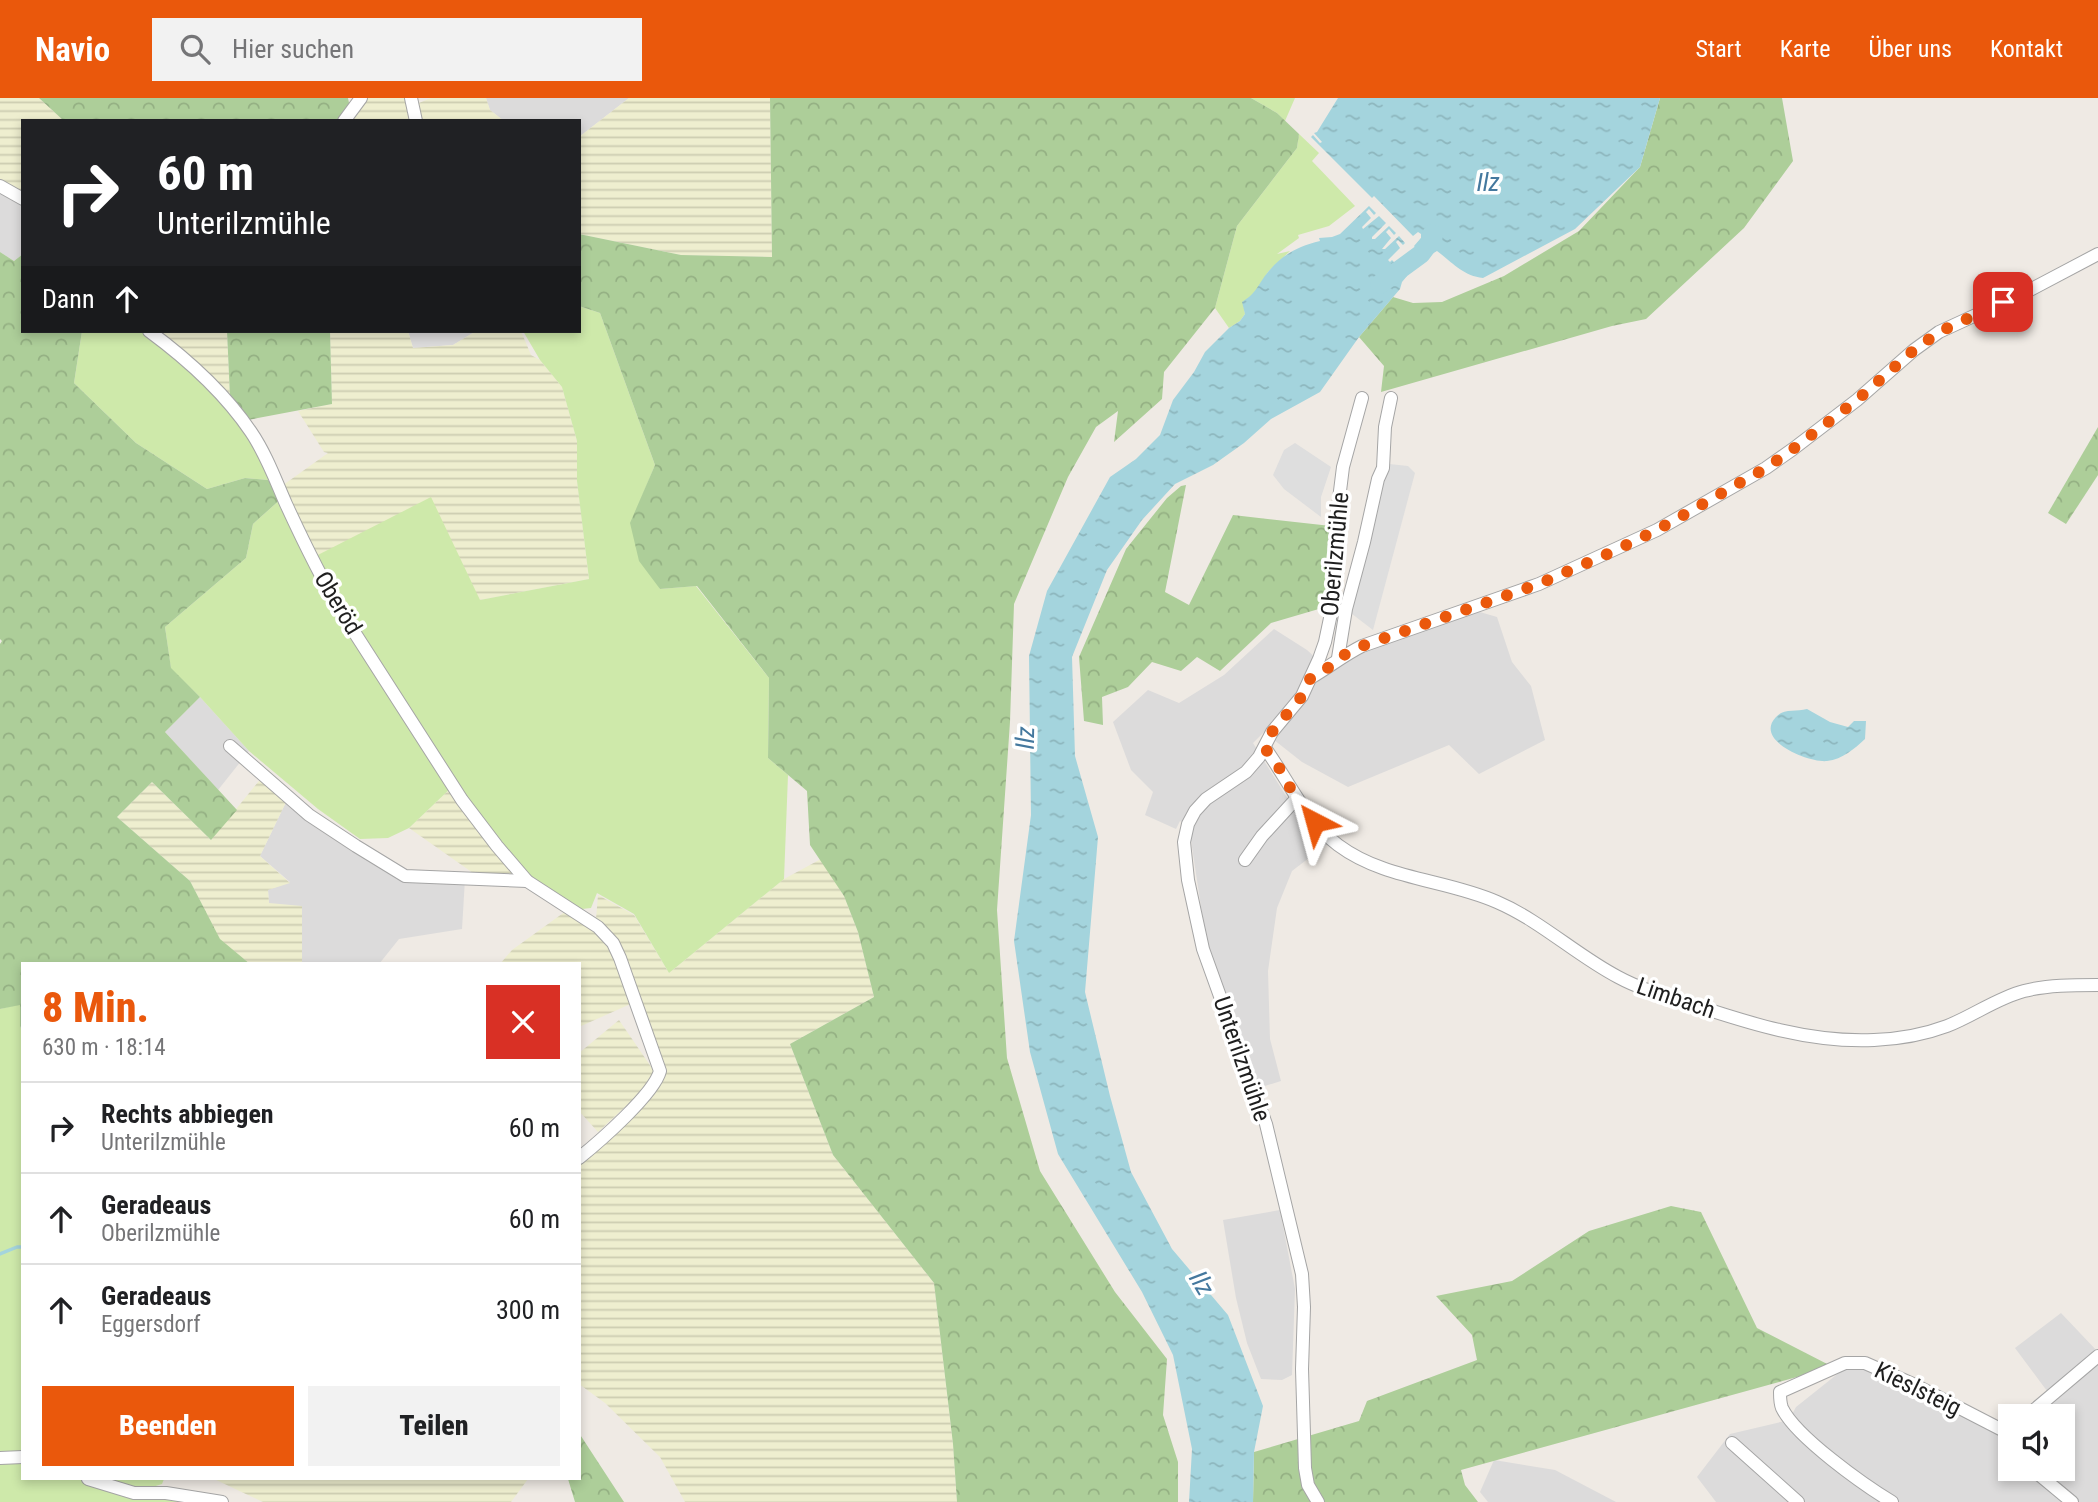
<!DOCTYPE html>
<html lang="de">
<head>
<meta charset="utf-8">
<style>
  :root { --surface:#fff; --page:#f2f2f2; --text:#202124; --muted:#757577; --line:#e0e0e0; --accent:#ea580c }
  body { margin:0; font-family:"Roboto Condensed",sans-serif; background:var(--page); color:var(--text); height:100vh; display:flex; flex-direction:column; font-size:26px; white-space:nowrap }
  * { box-sizing:border-box; margin:0 }
  p { font-size:23px; color:var(--muted) }
  .icon { flex:none; width:38px; height:38px; fill:none; stroke:currentColor; stroke-width:2; stroke-linecap:round; stroke-linejoin:round }
  .map { position:relative; flex:1; overflow:hidden }
  .side { position:absolute; left:21px; top:864px; width:560px; height:518px; display:flex; flex-direction:column; background:var(--surface); border-radius:0px; box-shadow:0 4px 10px #0003 }
  .side>* { flex:none }
  .guide { position:absolute; left:21px; top:21px; width:560px; height:214px; border-radius:0px; box-shadow:0 4px 10px #0003; background:#202124; color:#fff; overflow:hidden }
  .fabs { position:absolute; left:1998px; top:1306px; display:grid; gap:14px }
  .fabs a { display:grid; place-items:center; width:77px; height:77px; border-radius:0px; background:var(--surface); box-shadow:0 4px 10px #0003; font-size:35px }
  .pin { position:absolute; display:grid; place-items:center; width:60px; height:60px; color:#fff; margin:-30px; border-radius:14px; box-shadow:0 4px 10px #0006 }
  .me { position:absolute; width:77px; margin:-38px; rotate:321deg; stroke-linejoin:round; filter:drop-shadow(0 0 5px #0008) }
  .turn { display:flex; align-items:center; gap:24px; height:147px; padding:0 21px; font-size:32px }
  .turn .icon { width:91px; height:91px; stroke-width:2.5 }
  .turn b { display:block; font-size:49px; line-height:60px }
  .then { display:flex; align-items:center; height:66px; padding:0 21px; background:#0003; gap:14px; font-size:26px }
  .round { display:grid; place-items:center; flex:none; width:74px; height:74px; border-radius:0px; background:var(--page) }
  .headline { display:flex; align-items:center; justify-content:space-between; height:119px; padding:0 21px }
  h1 { font-size:42px; font-weight:800; line-height:52px; color:var(--accent) }
  .cta { display:flex; gap:14px; margin-top:auto; padding:14px 21px }
  .cta a { flex:1; height:80px; border-radius:0px; background:var(--accent); color:#fff; font-size:28px; font-weight:800; line-height:80px; text-align:center }
  .cta a+a { background:var(--page); color:var(--text) }
  ul { padding:0; list-style:none }
  li { display:flex; align-items:center; gap:21px; height:91px; padding:0 21px; border-top:2px solid var(--line) }
  li div { flex:1 }
  li b { display:block; font-size:26px }
  li em { font-style:normal }
  header { display:flex; align-items:center; gap:42px; box-sizing:border-box; height:98px; padding:0 35px; background:var(--accent); color:#fff }
  header strong { font-size:33px }
  nav { display:flex; gap:38px; margin-inline-start:auto; font-size:24px }
  .search { width:490px; height:63px; background:var(--page); display:flex; align-items:center; gap:18px; box-sizing:border-box; padding:0 24px; border-radius:0px; color:var(--muted); font-size:26px }
  .map>svg:first-child { display:block }
  .residential { fill:#dcdbdb }
  .farmland { fill:url(#farmland-rules) }
  .grass { fill:#cee9aa }
  .forest { fill:url(#forest-crowns) }
  .parking { fill:#dedede }
  .water { fill:url(#water-ripples) }
  .lines { fill:none; stroke-linecap:round; stroke-linejoin:round }
  .stream { stroke:#a4d4dd; stroke-width:3.5 }
  .river { stroke:#a4d4dd; stroke-width:19 }
  .street-casing { stroke:#a5a5a5; stroke-width:14 }
  .street { stroke:#fff; stroke-width:12 }
  .route { stroke:#ea580c; stroke-width:12; stroke-dasharray:0 21.6 }
  .labels { text-anchor:middle; dominant-baseline:central; stroke-width:7; stroke-linejoin:round; paint-order:stroke }
  .street-label { font-size:24px; fill:#1e1e1e; stroke:#fff }
  .water-label { font-size:26px; font-style:italic; fill:#44789e; stroke:#fff }
</style>
</head>
<body>
<header>
<strong>Navio</strong>
<div class="search"><svg class="icon" aria-label="search" viewBox="0 0 24 24"><circle cx="10" cy="10" r="6"/><path d="M15 15l6 6"/></svg>Hier suchen</div>
<nav><a>Start</a><a>Karte</a><a>Über uns</a><a>Kontakt</a></nav>
</header>
<div class="map">
<svg width="2098" height="1404" viewBox="0 0 2098 1404">
  <defs>
    <pattern id="farmland-rules" width="6" height="5" patternUnits="userSpaceOnUse" patternTransform="scale(1.75)"><rect width="6" height="5" fill="#eeeecf"/><path d="M0 2.5h6" fill="none" stroke="#ccccb1"/></pattern>
    <pattern id="forest-crowns" width="20" height="18" patternUnits="userSpaceOnUse" patternTransform="scale(1.75)"><rect width="20" height="18" fill="#adce99"/><path d="M2 6a3 3 0 1 1 6 0M12 15a3 3 0 1 1 6 0" fill="none" stroke="#94b083"/></pattern>
    <pattern id="water-ripples" width="26" height="14" patternUnits="userSpaceOnUse" patternTransform="scale(1.75)"><rect width="26" height="14" fill="#a4d4dd"/><path d="M2 4q2-2 4 0t4 0M15 11q2-2 4 0t4 0" fill="none" stroke="#8db6bd"/></pattern>
  </defs>
  <rect width="100%" height="100%" fill="#efeae4"/>
  <g class="residential">
    <polygon points="486,0 629,0 579,39 579,23 504,23 490,12"/>
    <polygon points="0,88 23,101 23,156 14,163 0,154"/>
    <polygon points="408,233 476,233 453,247 413,250"/>
    <polygon points="1473,512 1497,519 1512,564 1531,588 1545,642 1479,676 1449,647 1348,689 1302,664 1264,634 1253,645 1296,714 1331,743 1292,773 1277,810 1268,873 1270,941 1281,983 1255,991 1207,849 1189,729 1180,723 1176,731 1145,717 1153,694 1131,672 1113,624 1148,592 1179,605 1224,577 1274,531 1307,552 1329,572 1368,548"/>
    <polygon points="200,599 249,653 218,692 165,634"/>
    <polygon points="288,700 405,778 465,781 462,831 399,841 379,866 302,865 302,809 269,806 268,792 290,784 260,758"/>
    <polygon points="1280,1112 1295,1191 1292,1277 1282,1282 1261,1281 1247,1245 1236,1200 1223,1122"/>
    <polygon points="2061,1215 2098,1254 2098,1404 1716,1404 1697,1379 1730,1336 1789,1322 1796,1309 1845,1270 1866,1268 1998,1336 2011,1325 2011,1370 2063,1370 2063,1318 2019,1318 2047,1293 2015,1250"/>
    <polygon points="1494,1362 1555,1372 1616,1404 1488,1404 1480,1394"/>
  </g>
  <g class="farmland">
    <polygon points="0,0 39,0 64,23 23,23 23,101 0,88"/>
    <polygon points="360,0 411,0 414,7 431,0 486,0 490,12 504,23 344,23"/>
    <polygon points="629,0 770,0 772,159 681,157 579,136 579,39"/>
    <polygon points="163,233 227,233 230,299 163,243"/>
    <polygon points="330,233 408,233 413,250 453,247 476,233 521,233 531,257 540,262 562,289 577,343 577,383 589,481 480,502 312,460 279,390 328,355 324,354 298,313 332,306"/>
    <polygon points="263,678 288,700 260,758 290,785 268,792 269,805 302,808 302,866 250,866 220,842 190,783 117,719 152,684 211,742"/>
    <polygon points="453,688 516,771 510,782 483,782 409,730"/>
    <polygon points="821,761 844,798 858,834 874,899 790,946 833,1057 934,1185 953,1346 957,1404 685,1404 660,1359 605,1305 579,1286 579,1060 658,982 635,904 579,929 579,866 500,866 512,852 566,813 596,821 598,797 634,817 669,875 784,781"/>
    <polygon points="619,922 654,973 640,995 598,1034 579,1013 579,955"/>
    <polygon points="214,1381 528,1381 511,1404 263,1404"/>
  </g>
  <g class="grass">
    <polygon points="1251,0 1295,0 1285,23 1277,15"/>
    <polygon points="1299,36 1319,55 1312,63 1355,108 1329,128 1298,137 1299,140 1277,156 1290,153 1268,174 1253,198 1243,204 1245,216 1240,223 1229,230 1215,210 1237,128 1297,50"/>
    <polygon points="579,208 600,215 655,367 631,425 660,491 696,488 769,580 768,660 788,677 784,781 669,875 634,816 597,795 591,810 582,811 527,783 453,688 409,730 388,740 360,741 318,711 249,653 200,599 171,571 165,529 246,460 253,426 283,399 312,460 431,399 480,502 589,481 577,383 577,343 562,289 540,262 523,233 579,233"/>
    <polygon points="82,233 149,233 206,282 270,369 268,382 245,380 207,391 136,345 74,285"/>
    <polygon points="20,906 20,928 23,935 23,1381 164,1381 162,1386 137,1394 222,1404 0,1404 0,911"/>
  </g>
  <g class="forest">
    <polygon points="39,0 348,0 351,15 344,23 64,23"/>
    <polygon points="770,0 1251,0 1277,15 1299,36 1297,50 1237,128 1215,210 1164,274 1162,301 1114,344 1118,313 1096,329 1068,379 1014,506 1010,624 997,812 1007,960 1040,1073 1115,1194 1167,1261 1163,1317 1178,1364 1178,1404 957,1404 953,1346 934,1185 833,1057 790,946 874,899 858,834 844,798 810,747 807,693 768,660 769,580 697,488 660,491 639,463 630,425 655,367 600,215 579,208 579,136 681,157 772,159"/>
    <polygon points="1660,0 1782,0 1793,63 1744,130 1646,221 1612,228 1381,294 1384,268 1359,239 1393,199 1413,205 1442,204 1504,178 1579,133 1640,69"/>
    <polygon points="0,154 14,163 23,156 23,233 82,233 74,285 136,345 207,391 245,380 268,382 283,399 253,426 246,460 165,529 171,570 200,599 165,634 237,712 211,742 152,684 117,719 190,783 220,841 250,866 23,866 23,935 20,928 20,907 0,911 0,546 2,543 0,541"/>
    <polygon points="227,233 330,233 332,306 248,322 230,299"/>
    <polygon points="2098,329 2098,377 2066,426 2048,415"/>
    <polygon points="1186,387 1165,494 1189,507 1233,417 1331,428 1329,508 1271,525 1220,573 1197,559 1181,573 1152,564 1128,589 1102,599 1103,627 1084,623 1079,559 1126,451 1167,400 1181,388"/>
    <polygon points="1671,1108 1701,1114 1757,1230 1833,1269 1461,1372 1465,1387 1478,1404 1253,1404 1254,1354 1359,1323 1367,1303 1477,1262 1472,1237 1436,1198 1512,1183 1589,1133"/>
    <polygon points="579,1335 624,1404 575,1404 568,1381 579,1381"/>
  </g>
  <g class="parking">
    <polygon points="1295,345 1331,369 1321,399 1321,419 1284,391 1273,377 1284,352"/>
    <polygon points="1380,365 1408,368 1415,375 1373,532 1343,509"/>
  </g>
  <g class="water">
    <path d="M1338,0H1660L1640,69L1575,131L1483,180C1463,178 1452,164 1437,153L1425,160L1414,148L1421,140V136L1418,134L1413,138L1374,98L1372,100L1311,39L1313,37L1320,45L1322,44L1314,35L1317,34Z"/>
    <path d="M1369,108L1376,115L1374,117L1369,111L1366,114L1371,120L1362,129L1363,131L1379,118L1386,125L1372,139V141H1375L1389,128L1396,135L1394,137L1389,131L1386,134L1391,140L1382,151H1385L1399,138L1405,145L1403,147L1398,142L1396,144L1400,150L1388,162L1390,164L1392,162L1407,178L1402,184L1400,191L1359,239L1320,294L1271,321L1244,345L1213,367L1175,386L1142,422L1107,472L1072,559L1075,658L1098,739L1085,894L1110,998L1131,1074L1172,1151L1228,1217L1263,1308L1254,1354L1253,1404H1189L1192,1351L1173,1257L1142,1194L1058,1056L1030,954L1014,843L1031,717L1029,558L1047,493L1110,379L1136,361L1160,337L1173,302L1194,274L1205,254L1229,230L1240,223L1245,216L1242,204C1257,195 1258,186 1268,174C1282,157 1298,148 1320,143L1319,140L1332,139L1340,136Z"/>
    <path d="M1807,611L1830,624L1848,629L1854,623H1866L1865,641C1854,651 1843,661 1827,663C1810,665 1753,643 1776,619C1784,610 1796,614 1807,611Z"/>
  </g>
  <g class="lines">
    <polyline class="stream" points="0,1156 17,1149 23,1149"/>
    <polyline class="river" points="1380,186 1421,156 1433,140 1432,136"/>
    <g class="street-casing">
      <g id="street">
        <polyline points="411,0 416,23"/>
        <polyline points="344,23 361,0"/>
        <polyline points="0,88 23,101"/>
        <path d="M149,233C187,261 224,294 251,334C266,356 275,381 286,406C303,443 321,480 342,515L462,702L497,748L527,783L598,829L613,845L620,860L660,973C654,996 599,1044 579,1060"/>
        <polyline points="1338,560 1346,511 1364,444 1378,381 1383,370 1385,329 1391,300"/>
        <path d="M1312,579C1329,569 1344,557 1362,548L1539,486L1657,432L1766,370L1793,351L1857,302L1914,252L1939,234L2028,193L2098,156"/>
        <polyline points="230,648 309,717 356,748 405,778 527,783"/>
        <path d="M1265,650C1289,683 1305,722 1338,747C1385,782 1445,781 1497,804C1541,823 1576,857 1618,879C1640,891 1665,898 1688,905C1748,925 1810,945 1874,942C1899,941 1923,937 1947,928C1973,918 1997,900 2024,893C2047,887 2074,887 2098,887"/>
        <polyline points="1245,762 1262,738 1296,701"/>
        <polyline points="2027,1318 2098,1258"/>
        <polyline points="1732,1345 1798,1404"/>
        <polyline points="0,1360 23,1359"/>
        <polyline points="2031,1370 2072,1404"/>
        <polyline points="88,1381 134,1395 166,1395 222,1404"/>
        <polyline points="1318,1404 1308,1387 1305,1370 1302,1271 1304,1209 1302,1176 1266,1026 1203,851 1188,782 1184,744 1188,726 1195,713 1206,701 1246,674 1259,659 1272,634 1302,598 1319,561 1325,544 1333,506 1336,425 1343,369 1362,300"/>
        <path d="M1892,1404C1864,1387 1796,1339 1782,1310C1780,1305 1780,1299 1780,1294L1845,1265H1865L1915,1287L2010,1336"/>
      </g>
    </g>
    <use href="#street" class="street"/>
  </g>
  <g class="lines">
    <polyline class="route" points="1315,724 1296,701 1282,674 1265,650 1272,634 1302,598 1311,579 1331,568 1338,560 1362,548 1539,486 1614,453 1657,432 1766,370 1793,351 1857,302 1914,252 1939,234 2003,204"/>
  </g>
  <g class="labels">
    <g class="street-label">
      <text transform="translate(1335 456) rotate(-85)">Oberilzmühle</text>
      <text transform="translate(338 505) rotate(59)">Oberöd</text>
      <text transform="translate(1676 900) rotate(19)">Limbach</text>
      <text transform="translate(1242 961) rotate(71)">Unterilzmühle</text>
      <text transform="translate(1918 1291) rotate(26)">Kieslsteig</text>
    </g>
    <g class="water-label">
      <text x="1488" y="84">Ilz</text>
      <text transform="translate(1025 640) rotate(-89)">Ilz</text>
      <text transform="translate(1202 1185) rotate(59)">Ilz</text>
    </g>
  </g>
</svg>
<div class="fabs">
<a><svg class="icon" aria-label="sound" viewBox="0 0 24 24"><path d="M4 9h4l5-4v14l-5-4H4zM17 9q2 3 0 6"/></svg></a>
</div>
<div class="pin" style="left:2003px;top:204px;background:#d93025"><svg class="icon" aria-label="arrive" viewBox="0 0 24 24"><path d="M6 21V4h12l-3 4 3 4H6"/></svg></div>
<svg class="me" style="left:1315px;top:724px" viewBox="-20 -20 40 40"><path d="M0-17L14 15 0 8-14 15z" fill="#ea580c" stroke="#fff" stroke-width="4"/></svg>
<div class="guide">
<div class="turn"><svg class="icon" aria-label="right" viewBox="0 0 24 24"><path d="M7 20v-9h11M14 6l5 5-5 5"/></svg><div><b>60 m</b>Unterilzmühle</div></div>
<div class="then">Dann<svg class="icon" aria-label="ahead" viewBox="0 0 24 24"><path d="M12 20V5M6 11l6-6 6 6"/></svg></div>
</div>
<section class="side">
<div class="headline"><div><h1>8 Min.</h1><p>630 m · 18:14</p></div><a class="round" style="background:#d93025;color:#fff"><svg class="icon" aria-label="close" viewBox="0 0 24 24"><path d="M6 6l12 12M18 6L6 18"/></svg></a></div>
<ul>
<li><svg class="icon" aria-label="right" viewBox="0 0 24 24"><path d="M7 20v-9h11M14 6l5 5-5 5"/></svg><div><b>Rechts abbiegen</b><p>Unterilzmühle</p></div><em>60 m</em></li>
<li><svg class="icon" aria-label="ahead" viewBox="0 0 24 24"><path d="M12 20V5M6 11l6-6 6 6"/></svg><div><b>Geradeaus</b><p>Oberilzmühle</p></div><em>60 m</em></li>
<li><svg class="icon" aria-label="ahead" viewBox="0 0 24 24"><path d="M12 20V5M6 11l6-6 6 6"/></svg><div><b>Geradeaus</b><p>Eggersdorf</p></div><em>300 m</em></li>
</ul>
<div class="cta"><a>Beenden</a><a>Teilen</a></div>
</section>
</div>
</body>
</html>
